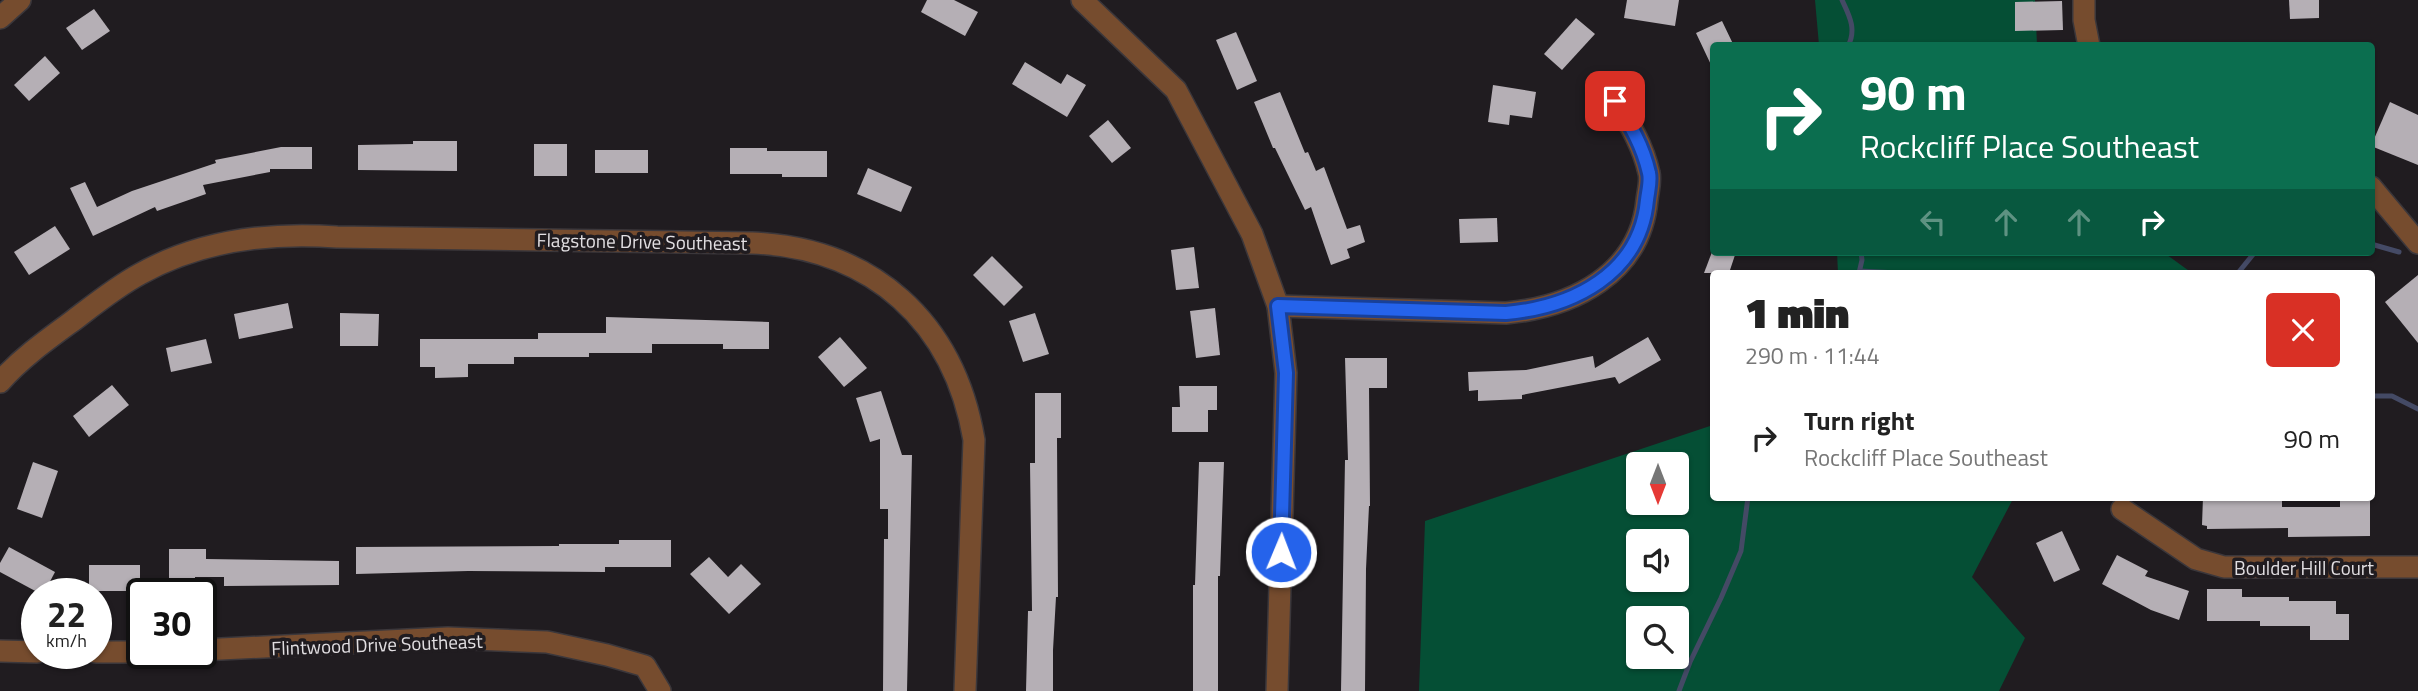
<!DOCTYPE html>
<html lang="en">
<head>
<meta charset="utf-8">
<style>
  :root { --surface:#fff; --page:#f6f6f6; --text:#222; --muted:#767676 }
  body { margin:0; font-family:"Titillium Web",sans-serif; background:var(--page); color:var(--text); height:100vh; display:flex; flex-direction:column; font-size:26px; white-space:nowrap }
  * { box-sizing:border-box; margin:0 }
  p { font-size:23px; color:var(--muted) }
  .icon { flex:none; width:38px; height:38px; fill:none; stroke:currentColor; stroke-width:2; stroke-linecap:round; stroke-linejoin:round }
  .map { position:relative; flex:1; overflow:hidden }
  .sheet { position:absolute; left:1710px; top:270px; width:665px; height:231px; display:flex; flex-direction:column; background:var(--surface); border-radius:7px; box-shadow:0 2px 5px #0004 }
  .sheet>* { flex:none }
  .hud { position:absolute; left:1710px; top:42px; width:665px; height:214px; border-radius:7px; box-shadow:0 2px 5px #0004; background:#0b6e4f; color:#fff; overflow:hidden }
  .needle { width:46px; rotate:180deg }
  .buttons { position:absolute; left:1626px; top:452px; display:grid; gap:14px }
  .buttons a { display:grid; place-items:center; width:63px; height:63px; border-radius:7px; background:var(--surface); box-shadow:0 2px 5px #0004; font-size:35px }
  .speed { position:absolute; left:21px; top:578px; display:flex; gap:14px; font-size:35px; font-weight:700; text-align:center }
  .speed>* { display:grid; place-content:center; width:91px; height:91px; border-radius:50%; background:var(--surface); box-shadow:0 2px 5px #0004; line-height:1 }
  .speed small { font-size:18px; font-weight:400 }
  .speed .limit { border:4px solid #111; border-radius:10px; background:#fff; color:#111 }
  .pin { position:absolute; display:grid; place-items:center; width:60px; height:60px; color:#fff; margin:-30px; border-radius:14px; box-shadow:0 4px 10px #0006 }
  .me { position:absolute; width:77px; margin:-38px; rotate:1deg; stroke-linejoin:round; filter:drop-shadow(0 0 5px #0008) }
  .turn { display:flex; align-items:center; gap:24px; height:147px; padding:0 35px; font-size:32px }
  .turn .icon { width:91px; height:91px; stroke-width:2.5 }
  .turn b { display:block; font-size:49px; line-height:60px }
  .lanes { display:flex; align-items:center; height:66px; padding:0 35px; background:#0003; justify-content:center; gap:35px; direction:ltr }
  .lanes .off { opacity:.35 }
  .round { display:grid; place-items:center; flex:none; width:74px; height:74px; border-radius:7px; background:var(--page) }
  .summary { display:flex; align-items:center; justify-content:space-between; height:119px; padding:0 35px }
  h1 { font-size:42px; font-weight:800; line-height:52px }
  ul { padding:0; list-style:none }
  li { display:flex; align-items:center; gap:21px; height:98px; padding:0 35px }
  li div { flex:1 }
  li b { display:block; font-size:26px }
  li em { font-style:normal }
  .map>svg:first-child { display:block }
  .forest { fill:#054f35; fill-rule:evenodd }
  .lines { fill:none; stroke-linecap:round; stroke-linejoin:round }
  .stream { stroke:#444a65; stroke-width:5 }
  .building { fill:#b5afb5 }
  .minor-casing { stroke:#3b373b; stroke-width:24 }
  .minor { stroke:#764c2e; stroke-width:21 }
  .route-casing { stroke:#184099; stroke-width:18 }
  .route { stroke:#2563eb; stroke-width:12 }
  .labels { text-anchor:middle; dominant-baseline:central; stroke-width:7; stroke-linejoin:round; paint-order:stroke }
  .street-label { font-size:19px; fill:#e2dfe2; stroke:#201c20 }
</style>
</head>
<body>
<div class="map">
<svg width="2418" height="691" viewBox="0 0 2418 691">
  <rect width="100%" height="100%" fill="#201c20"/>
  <g class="forest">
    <polygon points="1815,0 2035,0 2037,45 1819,45"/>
    <polygon points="1837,252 2163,252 2192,273 1838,273"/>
    <path d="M1713,425V497H2014L1972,577L2025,638L1999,691H1419L1425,521ZM1638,464H1676V502H1638ZM1638,541H1676V579H1638ZM1638,618H1676V656H1638Z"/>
  </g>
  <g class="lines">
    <g class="stream">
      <path d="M1842,0C1849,15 1857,29 1848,46"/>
      <polyline points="2371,244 2399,252"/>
      <polyline points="1860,271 1897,273"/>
      <polyline points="1859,273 1862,260 1861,252"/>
      <polyline points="2238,273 2255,252"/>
      <polyline points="2371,396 2392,396 2418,409"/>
      <polyline points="1679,691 1690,662 1721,598 1741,551 1748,497"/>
    </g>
  </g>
  <g class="building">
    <polygon points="927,0 954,0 978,12 965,36 921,12"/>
    <polygon points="1627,0 1679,0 1675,26 1624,18"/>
    <polygon points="2289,0 2319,0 2319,18 2290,19"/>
    <polygon points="2062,1 2063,30 2015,31 2015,2"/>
    <polygon points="94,9 110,31 82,50 66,28"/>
    <polygon points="1576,18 1595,34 1562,70 1544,54"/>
    <polygon points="1722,21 1734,46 1713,46 1713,69 1696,33"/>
    <polygon points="1236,32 1257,81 1237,90 1216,40"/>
    <polygon points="45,56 60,73 29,101 14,85"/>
    <polygon points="1025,62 1061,84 1067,74 1086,85 1067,117 1012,84"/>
    <polygon points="1493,85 1536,92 1532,118 1510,115 1509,125 1488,122"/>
    <polygon points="1280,92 1305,153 1308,152 1316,171 1324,167 1347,229 1360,225 1365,242 1347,249 1350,258 1331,265 1311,207 1305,210 1275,148 1273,148 1254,102"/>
    <polygon points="2390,102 2418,115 2418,165 2371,146"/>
    <polygon points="1108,120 1131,148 1112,163 1089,136"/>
    <polygon points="413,141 457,141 457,171 358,170 358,145 413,144"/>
    <rect x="534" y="144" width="33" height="32"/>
    <polygon points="281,147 312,147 312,169 270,169 270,172 203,185 206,194 157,211 155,207 93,236 70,188 85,182 97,207 132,191 216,163 215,160"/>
    <polygon points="730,148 767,148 767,151 827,151 827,177 782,177 782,174 730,174"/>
    <rect x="595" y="150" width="53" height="23"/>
    <polygon points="868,168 912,187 901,212 857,194"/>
    <polygon points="1497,218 1498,242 1460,243 1459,219"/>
    <polygon points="55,226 70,249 29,275 14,252"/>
    <polygon points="1194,247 1199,288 1176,290 1171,250"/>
    <polygon points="1712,252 1736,252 1729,273 1704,273"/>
    <polygon points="992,256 1023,287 1004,306 973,275"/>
    <polygon points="2418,275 2418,343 2385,302"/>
    <polygon points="288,303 293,328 239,339 234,314"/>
    <polygon points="1215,308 1220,355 1196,358 1190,311"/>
    <polygon points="340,313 379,314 378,346 340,346"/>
    <polygon points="1035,313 1049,354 1023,362 1009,321"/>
    <polygon points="606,317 769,322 769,349 723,349 723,344 652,344 652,353 589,353 589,357 514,357 514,364 468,364 468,377 435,378 435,367 420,367 420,339 538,339 538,333 606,333"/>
    <polygon points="840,337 867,368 844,387 818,357"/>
    <polygon points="1648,337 1661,360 1619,384 1615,377 1522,395 1522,399 1478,401 1478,390 1469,391 1468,372 1526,370 1593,356 1595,368"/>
    <polygon points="206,339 212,363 171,372 166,348"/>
    <polygon points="1345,358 1387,358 1387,388 1369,388 1370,506 1369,506 1366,569 1365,691 1341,691 1345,460 1348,460"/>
    <polygon points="112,385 129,405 89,437 73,416"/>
    <polygon points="1179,386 1217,386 1217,410 1208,410 1208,432 1172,432 1172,407 1180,407"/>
    <polygon points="881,391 902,455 912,455 907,691 883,691 884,539 888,539 888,509 880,509 880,439 870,442 856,398"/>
    <polygon points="1035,393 1061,393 1061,438 1057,438 1058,597 1056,597 1053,650 1053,691 1026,691 1028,611 1032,611 1030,463 1035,463"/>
    <polygon points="33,462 58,471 42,518 17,509"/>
    <polygon points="1199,462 1224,462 1220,576 1218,576 1218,691 1193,691 1193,585 1195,585"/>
    <polygon points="2203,497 2282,497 2282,507 2340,507 2340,497 2370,497 2370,536 2288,537 2288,528 2207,529 2207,526 2202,525"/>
    <polygon points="2062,531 2080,570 2054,582 2036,543"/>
    <polygon points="619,540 671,540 671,567 605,567 605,572 468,571 356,574 356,547 559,546 559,544 619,544"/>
    <polygon points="9,547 55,572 44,593 39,593 0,572 0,563"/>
    <polygon points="169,549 206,549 206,559 339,561 339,585 224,586 224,577 195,577 195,591 169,591"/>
    <polygon points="2117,555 2148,571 2145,576 2189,591 2179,620 2151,610 2102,584"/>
    <polygon points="709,557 728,577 741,564 761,584 729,614 690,574"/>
    <rect x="89" y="565" width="51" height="26"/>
    <polygon points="2207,589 2242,589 2242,597 2289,597 2289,601 2336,601 2336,614 2349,614 2349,640 2310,640 2310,626 2260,626 2260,621 2207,621"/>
  </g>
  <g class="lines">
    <g class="minor-casing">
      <g id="minor">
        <polyline points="1082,0 1176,90 1252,234 1278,306 1286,373 1277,691"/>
        <polyline points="2084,0 2084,20 2089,46"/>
        <polyline points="0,18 20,0"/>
        <polyline points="2371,187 2418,243"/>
        <path d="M1278,306L1506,313C1573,307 1640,274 1647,200C1648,191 1651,181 1649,173C1643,146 1630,124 1615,101"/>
        <path d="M0,382C21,358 48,339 74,320C95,304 116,287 140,274C201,240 268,232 337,237L752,243C873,248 954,322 974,440L965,691"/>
        <polyline points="2122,509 2196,559 2224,567 2418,567"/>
        <polyline points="201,650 448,638 547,642 607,655 645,666 660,691"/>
        <polyline points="0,651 37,652"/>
        <polyline points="96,652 142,652"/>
      </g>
    </g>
    <use href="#minor" class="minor"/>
  </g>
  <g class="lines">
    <g class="route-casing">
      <path id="route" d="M1281,552L1286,373L1278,306L1506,313C1573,307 1640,274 1647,200C1648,191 1651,181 1649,173C1643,146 1630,124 1615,101"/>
    </g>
    <use href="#route" class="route"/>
  </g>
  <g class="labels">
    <g class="street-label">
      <text transform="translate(642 241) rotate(1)">Flagstone Drive Southeast</text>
      <text x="2304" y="567">Boulder Hill Court</text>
      <text transform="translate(377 644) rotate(-2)">Flintwood Drive Southeast</text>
    </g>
  </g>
</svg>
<div class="buttons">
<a><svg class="needle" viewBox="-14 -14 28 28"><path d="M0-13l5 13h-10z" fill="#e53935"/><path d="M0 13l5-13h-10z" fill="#767676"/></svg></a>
<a><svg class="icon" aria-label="sound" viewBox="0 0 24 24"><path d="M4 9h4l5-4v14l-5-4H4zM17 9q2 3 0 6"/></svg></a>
<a><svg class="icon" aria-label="search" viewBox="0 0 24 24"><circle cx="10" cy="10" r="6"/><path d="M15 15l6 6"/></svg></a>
</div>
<div class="speed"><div>22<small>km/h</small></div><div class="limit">30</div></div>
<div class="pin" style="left:1615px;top:101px;background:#d93025"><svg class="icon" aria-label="arrive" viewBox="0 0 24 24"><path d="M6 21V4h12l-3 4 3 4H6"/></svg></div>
<svg class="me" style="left:1281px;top:552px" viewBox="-20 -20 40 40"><circle r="17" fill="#2563eb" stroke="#fff" stroke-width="3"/><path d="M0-11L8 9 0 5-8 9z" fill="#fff"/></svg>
<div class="hud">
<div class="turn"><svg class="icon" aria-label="right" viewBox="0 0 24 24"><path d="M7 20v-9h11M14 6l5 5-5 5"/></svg><div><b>90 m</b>Rockcliff Place Southeast</div></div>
<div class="lanes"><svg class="icon off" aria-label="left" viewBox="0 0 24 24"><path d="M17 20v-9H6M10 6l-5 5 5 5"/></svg><svg class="icon off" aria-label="ahead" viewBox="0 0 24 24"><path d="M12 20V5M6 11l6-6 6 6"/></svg><svg class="icon off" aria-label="ahead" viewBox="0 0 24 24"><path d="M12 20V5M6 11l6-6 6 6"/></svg><svg class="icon" aria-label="right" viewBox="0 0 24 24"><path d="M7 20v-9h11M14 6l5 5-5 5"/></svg></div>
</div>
<section class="sheet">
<div class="summary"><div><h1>1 min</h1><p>290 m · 11:44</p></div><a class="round" style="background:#d93025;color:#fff"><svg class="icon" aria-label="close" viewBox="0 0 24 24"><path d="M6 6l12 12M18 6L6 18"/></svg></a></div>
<ul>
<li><svg class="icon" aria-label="right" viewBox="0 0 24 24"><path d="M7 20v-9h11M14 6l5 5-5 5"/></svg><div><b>Turn right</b><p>Rockcliff Place Southeast</p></div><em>90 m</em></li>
</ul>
</section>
</div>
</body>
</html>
